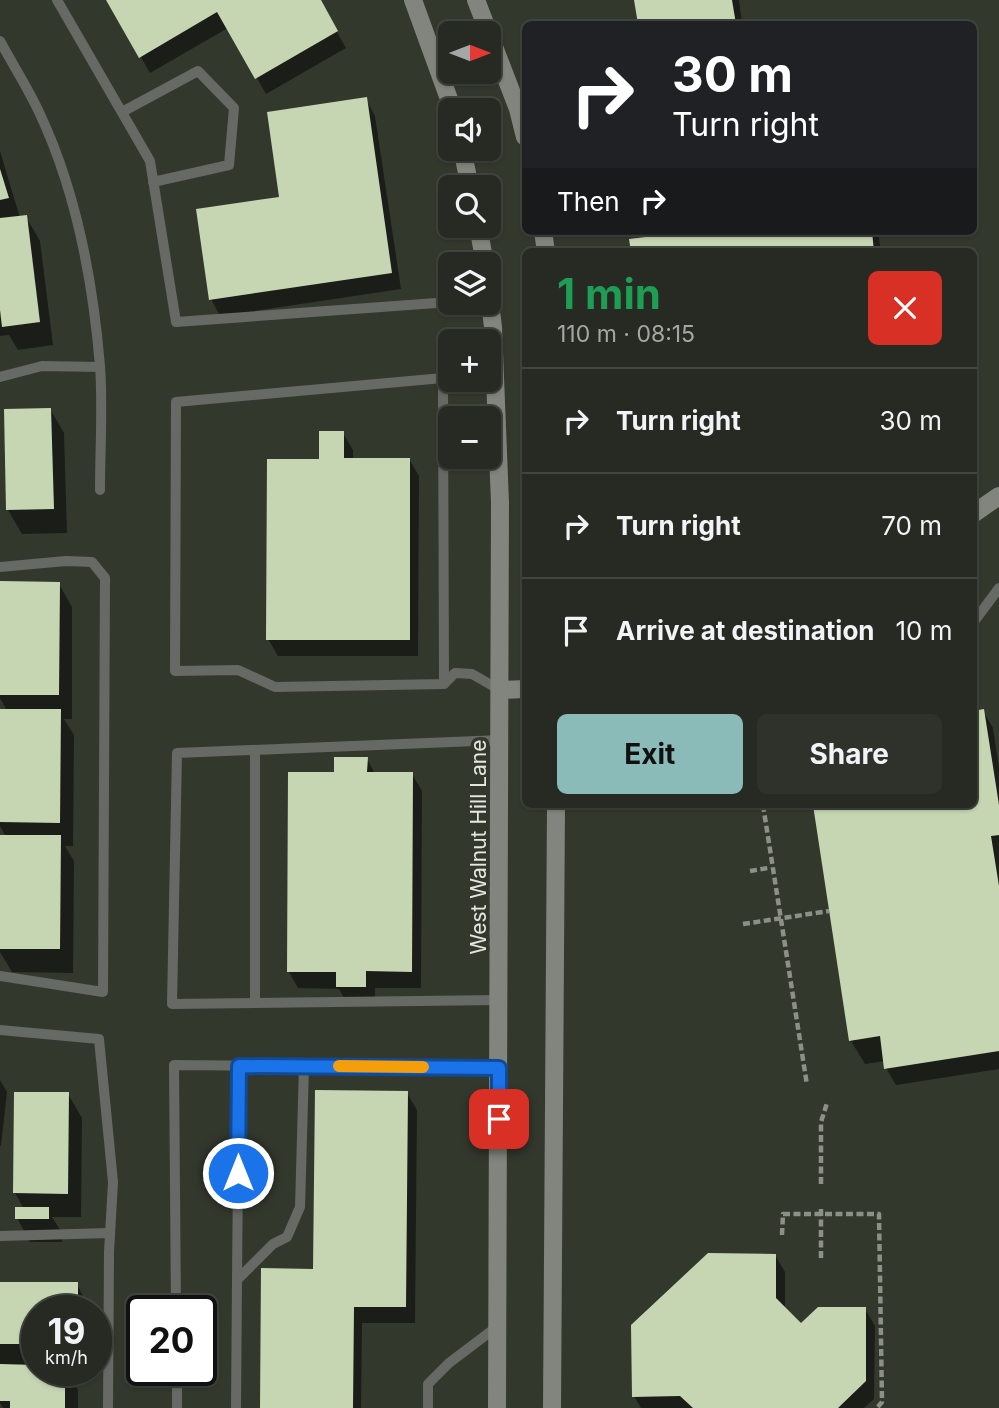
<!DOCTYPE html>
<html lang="en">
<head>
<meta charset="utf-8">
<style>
  :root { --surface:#262a22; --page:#2e322a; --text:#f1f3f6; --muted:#a4a7a5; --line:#424640; --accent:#8bbbb9 }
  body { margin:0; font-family:Inter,sans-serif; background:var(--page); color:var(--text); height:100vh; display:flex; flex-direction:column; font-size:26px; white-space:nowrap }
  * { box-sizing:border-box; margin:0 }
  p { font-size:23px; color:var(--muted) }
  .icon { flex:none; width:38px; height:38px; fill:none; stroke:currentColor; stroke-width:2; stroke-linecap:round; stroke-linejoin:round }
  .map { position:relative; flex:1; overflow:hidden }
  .panel { position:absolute; left:522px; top:248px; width:455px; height:560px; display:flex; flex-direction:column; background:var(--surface); border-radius:10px; box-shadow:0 2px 5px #0004,0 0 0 2px var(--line) }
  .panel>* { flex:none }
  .top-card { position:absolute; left:522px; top:21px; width:455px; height:214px; border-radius:10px; box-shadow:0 2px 5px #0004,0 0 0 2px var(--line); background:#202124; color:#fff; overflow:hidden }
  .needle { width:46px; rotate:90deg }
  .tools { position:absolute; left:438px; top:21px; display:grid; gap:14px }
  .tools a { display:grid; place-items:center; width:63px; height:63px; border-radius:10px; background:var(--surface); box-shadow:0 2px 5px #0004,0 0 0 2px var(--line); font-size:35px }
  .speed { position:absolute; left:21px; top:1295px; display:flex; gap:14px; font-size:35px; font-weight:700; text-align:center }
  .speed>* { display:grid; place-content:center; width:91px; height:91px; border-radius:50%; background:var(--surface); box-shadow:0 2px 5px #0004,0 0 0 2px var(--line); line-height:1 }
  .speed small { font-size:18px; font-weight:400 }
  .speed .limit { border:4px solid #111; border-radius:10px; background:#fff; color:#111 }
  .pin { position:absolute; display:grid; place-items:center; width:60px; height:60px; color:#fff; margin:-30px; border-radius:14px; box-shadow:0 4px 10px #0006 }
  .me { position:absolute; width:77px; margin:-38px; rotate:0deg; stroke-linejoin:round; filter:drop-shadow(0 0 5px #0008) }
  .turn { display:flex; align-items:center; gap:24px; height:147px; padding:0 35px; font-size:32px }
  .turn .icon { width:91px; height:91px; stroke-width:2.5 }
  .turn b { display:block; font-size:49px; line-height:60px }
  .then { display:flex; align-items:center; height:66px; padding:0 35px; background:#0003; gap:14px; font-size:26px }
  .round { display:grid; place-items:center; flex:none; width:74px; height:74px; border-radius:10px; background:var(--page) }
  .head { display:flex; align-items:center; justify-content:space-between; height:119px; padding:0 35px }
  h1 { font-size:42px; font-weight:700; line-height:52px; color:#1e9e55 }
  .action { display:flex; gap:14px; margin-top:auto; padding:14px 35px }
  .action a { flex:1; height:80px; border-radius:10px; background:var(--accent); color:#111; font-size:28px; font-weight:700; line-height:80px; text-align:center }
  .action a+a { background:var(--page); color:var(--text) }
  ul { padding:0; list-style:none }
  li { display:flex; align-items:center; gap:21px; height:105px; padding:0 35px; border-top:2px solid var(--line) }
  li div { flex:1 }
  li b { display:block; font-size:26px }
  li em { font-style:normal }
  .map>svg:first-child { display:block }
  .shadow { fill:#0007 }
  .building { fill:#c6d6b3 }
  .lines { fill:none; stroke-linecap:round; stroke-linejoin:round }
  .path { stroke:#8c9087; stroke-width:4.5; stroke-dasharray:7 3.5; stroke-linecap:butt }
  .lane { stroke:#676964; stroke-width:10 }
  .secondary { stroke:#81857d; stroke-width:18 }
  .route-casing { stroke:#114b97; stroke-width:18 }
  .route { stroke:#1a73e8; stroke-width:12 }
  .slow { stroke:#f59e0b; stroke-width:12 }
  .labels { text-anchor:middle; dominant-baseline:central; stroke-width:7; stroke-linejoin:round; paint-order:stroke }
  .street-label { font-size:21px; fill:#e4e7e0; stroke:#33382d }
</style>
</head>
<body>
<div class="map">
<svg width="999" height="1408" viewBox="0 0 999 1408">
  <rect width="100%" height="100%" fill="#33382d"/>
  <g class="shadow">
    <polygon points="108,0 319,0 346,48 266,94 228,28 150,73"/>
    <polygon points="636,0 739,0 742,24 639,24"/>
    <polygon points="366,99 375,116 401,289 220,316 211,299 281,198"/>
    <polygon points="0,151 20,218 26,217 40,241 53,345 18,350 9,335 0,336"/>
    <polygon points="711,231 878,231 881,252 632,252"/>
    <polygon points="50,409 64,433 67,533 22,534 8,510 6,411"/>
    <polygon points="343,433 353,450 353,459 409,459 419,476 418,656 278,656 268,639 321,461"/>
    <polygon points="0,583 59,584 72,607 72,719 64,719 74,735 73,846 65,846 74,861 73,973 12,972 0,952 0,837 6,837 0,826 0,711 7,711 0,698"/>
    <polygon points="983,711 993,728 999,767 999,1069 896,1085 886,1068 885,1061 865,1064 851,1041 815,805 973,805 973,713"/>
    <polygon points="367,759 375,774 412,774 422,791 421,988 375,988 375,1004 347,1004 339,989 298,988 289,972 335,774"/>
    <polygon points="0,1080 7,1092 1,1146 0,1146"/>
    <polygon points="407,1093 417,1110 415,1323 362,1323 361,1408 262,1408 315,1270"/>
    <polygon points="68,1094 82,1118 81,1217 52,1217 62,1233 62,1242 30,1242 17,1218 24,1209 15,1193"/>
    <polygon points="775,1255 785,1272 785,1309 801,1326 865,1309 875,1326 874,1399 864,1408 641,1408 634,1396"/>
    <polygon points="0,1284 77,1284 90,1311 37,1311 37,1370 66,1370 78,1390 78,1408 3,1408 0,1403"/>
  </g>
  <g class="building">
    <polygon points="106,0 321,0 338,31 255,79 217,12 139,58"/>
    <polygon points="634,0 732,0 736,24 638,24"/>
    <polygon points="367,97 392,273 209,300 196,209 279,197 267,112"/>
    <polygon points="0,169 9,198 0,200"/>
    <polygon points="27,215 40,322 2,327 0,310 0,218"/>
    <polygon points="696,231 872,231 874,252 631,252 629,239"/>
    <polygon points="51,408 54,509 6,510 4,409"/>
    <polygon points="319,431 344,431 344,458 410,458 410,640 266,640 267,459 319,459"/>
    <polygon points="0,581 60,582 59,695 0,695"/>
    <polygon points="0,709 61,709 60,823 0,822"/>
    <polygon points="984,709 999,805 999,835 991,836 999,886 999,1051 884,1069 880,1036 849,1041 813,805 973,805 973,711"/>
    <polygon points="334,757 368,757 367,772 413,772 412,972 366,971 366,987 336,987 336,972 287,972 288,772 334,772"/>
    <polygon points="0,835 61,835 60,949 0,949"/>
    <polygon points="315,1090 408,1091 406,1307 354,1307 353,1408 260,1408 261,1268 313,1269"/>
    <polygon points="14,1092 69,1092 68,1194 13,1193"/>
    <rect x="15" y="1207" width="34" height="12"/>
    <polygon points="708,1253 776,1254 776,1298 801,1323 818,1307 866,1307 866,1381 838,1408 693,1408 680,1396 632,1397 631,1325"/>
    <polygon points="0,1282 78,1282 78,1311 37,1311 37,1344 0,1344"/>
    <polygon points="0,1364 37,1365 37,1370 65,1370 65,1408 10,1408 10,1401 0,1401"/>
  </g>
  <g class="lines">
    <g class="path">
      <polyline points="763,805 807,1085"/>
      <polyline points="750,871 768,868"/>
      <polyline points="743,924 829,911"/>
      <polyline points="821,1184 821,1122 827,1103"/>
      <polyline points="821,1209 821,1261"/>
      <polyline points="782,1235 783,1214 879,1214 882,1402 877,1408"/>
    </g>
    <g class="lane">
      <polyline points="57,0 150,161 176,322 450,302"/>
      <path d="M0,41C13,65 28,88 39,112C76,190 93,281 100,366C103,407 100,449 100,490"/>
      <polyline points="122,112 198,71 234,108 229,165 153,182"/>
      <polyline points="450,376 443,378 176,402 175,671 238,670 275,687 444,684 455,673 472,674 500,690"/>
      <polyline points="0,377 42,366 100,367"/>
      <polyline points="443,378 444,684"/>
      <polyline points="0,567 66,561 92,562 105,578 103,992 0,976"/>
      <polyline points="973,623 999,588"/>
      <polyline points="255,750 255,1003"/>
      <polyline points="500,1000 172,1004 177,753 501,740"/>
      <polyline points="0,1030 99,1039 113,1182 109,1252 108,1408"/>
      <polyline points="0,1236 110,1233"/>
      <polyline points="237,1280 239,1066"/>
      <polyline points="176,1311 174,1065 499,1068"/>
      <polyline points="177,1370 177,1408"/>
      <polyline points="236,1408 237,1280 273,1244 287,1237 300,1207 304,1066"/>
      <polyline points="428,1408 428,1384 449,1363 498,1326"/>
    </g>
    <g class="secondary">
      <polyline points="413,0 453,110"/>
      <polyline points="476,0 518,109 525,137"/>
      <polyline points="462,149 470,187"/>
      <polyline points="478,226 485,264"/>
      <polyline points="543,231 546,252"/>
      <polyline points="488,287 493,327 500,503 497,1408"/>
      <polyline points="973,514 999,496"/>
      <polyline points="500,690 525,689"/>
      <polyline points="552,1408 556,805"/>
    </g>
  </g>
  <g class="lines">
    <g class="route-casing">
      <polyline id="route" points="238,1173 239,1066 499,1068 499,1119"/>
    </g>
    <use href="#route" class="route"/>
    <polyline class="slow" points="339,1066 423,1067"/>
  </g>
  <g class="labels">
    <g class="street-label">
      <text transform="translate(478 847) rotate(-90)">West Walnut Hill Lane</text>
    </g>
  </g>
</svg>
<div class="tools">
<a><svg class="needle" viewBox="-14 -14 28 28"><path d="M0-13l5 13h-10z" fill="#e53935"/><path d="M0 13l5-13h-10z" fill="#a4a7a5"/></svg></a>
<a><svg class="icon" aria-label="sound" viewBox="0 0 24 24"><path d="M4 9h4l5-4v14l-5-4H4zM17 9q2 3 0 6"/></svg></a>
<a><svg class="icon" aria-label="search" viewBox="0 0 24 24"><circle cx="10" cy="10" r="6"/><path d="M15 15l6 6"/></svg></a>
<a><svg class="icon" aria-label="layers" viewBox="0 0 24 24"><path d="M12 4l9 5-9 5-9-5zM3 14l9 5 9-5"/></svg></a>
<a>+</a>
<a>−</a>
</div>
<div class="speed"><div>19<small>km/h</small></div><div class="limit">20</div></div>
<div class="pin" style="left:499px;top:1119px;background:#d93025"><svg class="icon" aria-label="arrive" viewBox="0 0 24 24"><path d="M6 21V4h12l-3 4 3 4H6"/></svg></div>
<svg class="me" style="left:238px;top:1173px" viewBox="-20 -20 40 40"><circle r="17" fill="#1a73e8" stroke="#fff" stroke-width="3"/><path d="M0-11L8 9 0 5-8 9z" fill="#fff"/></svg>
<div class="top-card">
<div class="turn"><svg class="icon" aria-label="right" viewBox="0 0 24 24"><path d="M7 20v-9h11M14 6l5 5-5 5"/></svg><div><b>30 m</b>Turn right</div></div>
<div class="then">Then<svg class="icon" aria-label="right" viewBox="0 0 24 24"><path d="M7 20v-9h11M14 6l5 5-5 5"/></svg></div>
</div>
<section class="panel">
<div class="head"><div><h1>1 min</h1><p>110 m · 08:15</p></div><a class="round" style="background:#d93025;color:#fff"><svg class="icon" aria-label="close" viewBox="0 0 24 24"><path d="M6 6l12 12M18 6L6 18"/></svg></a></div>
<ul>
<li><svg class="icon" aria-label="right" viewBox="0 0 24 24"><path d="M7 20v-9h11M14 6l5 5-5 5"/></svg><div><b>Turn right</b></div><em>30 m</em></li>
<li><svg class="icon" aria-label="right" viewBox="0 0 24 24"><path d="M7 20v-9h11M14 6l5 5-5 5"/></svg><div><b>Turn right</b></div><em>70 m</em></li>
<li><svg class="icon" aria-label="arrive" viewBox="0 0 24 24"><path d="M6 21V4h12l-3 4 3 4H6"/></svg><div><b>Arrive at destination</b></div><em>10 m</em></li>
</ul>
<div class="action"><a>Exit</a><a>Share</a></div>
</section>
</div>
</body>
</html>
